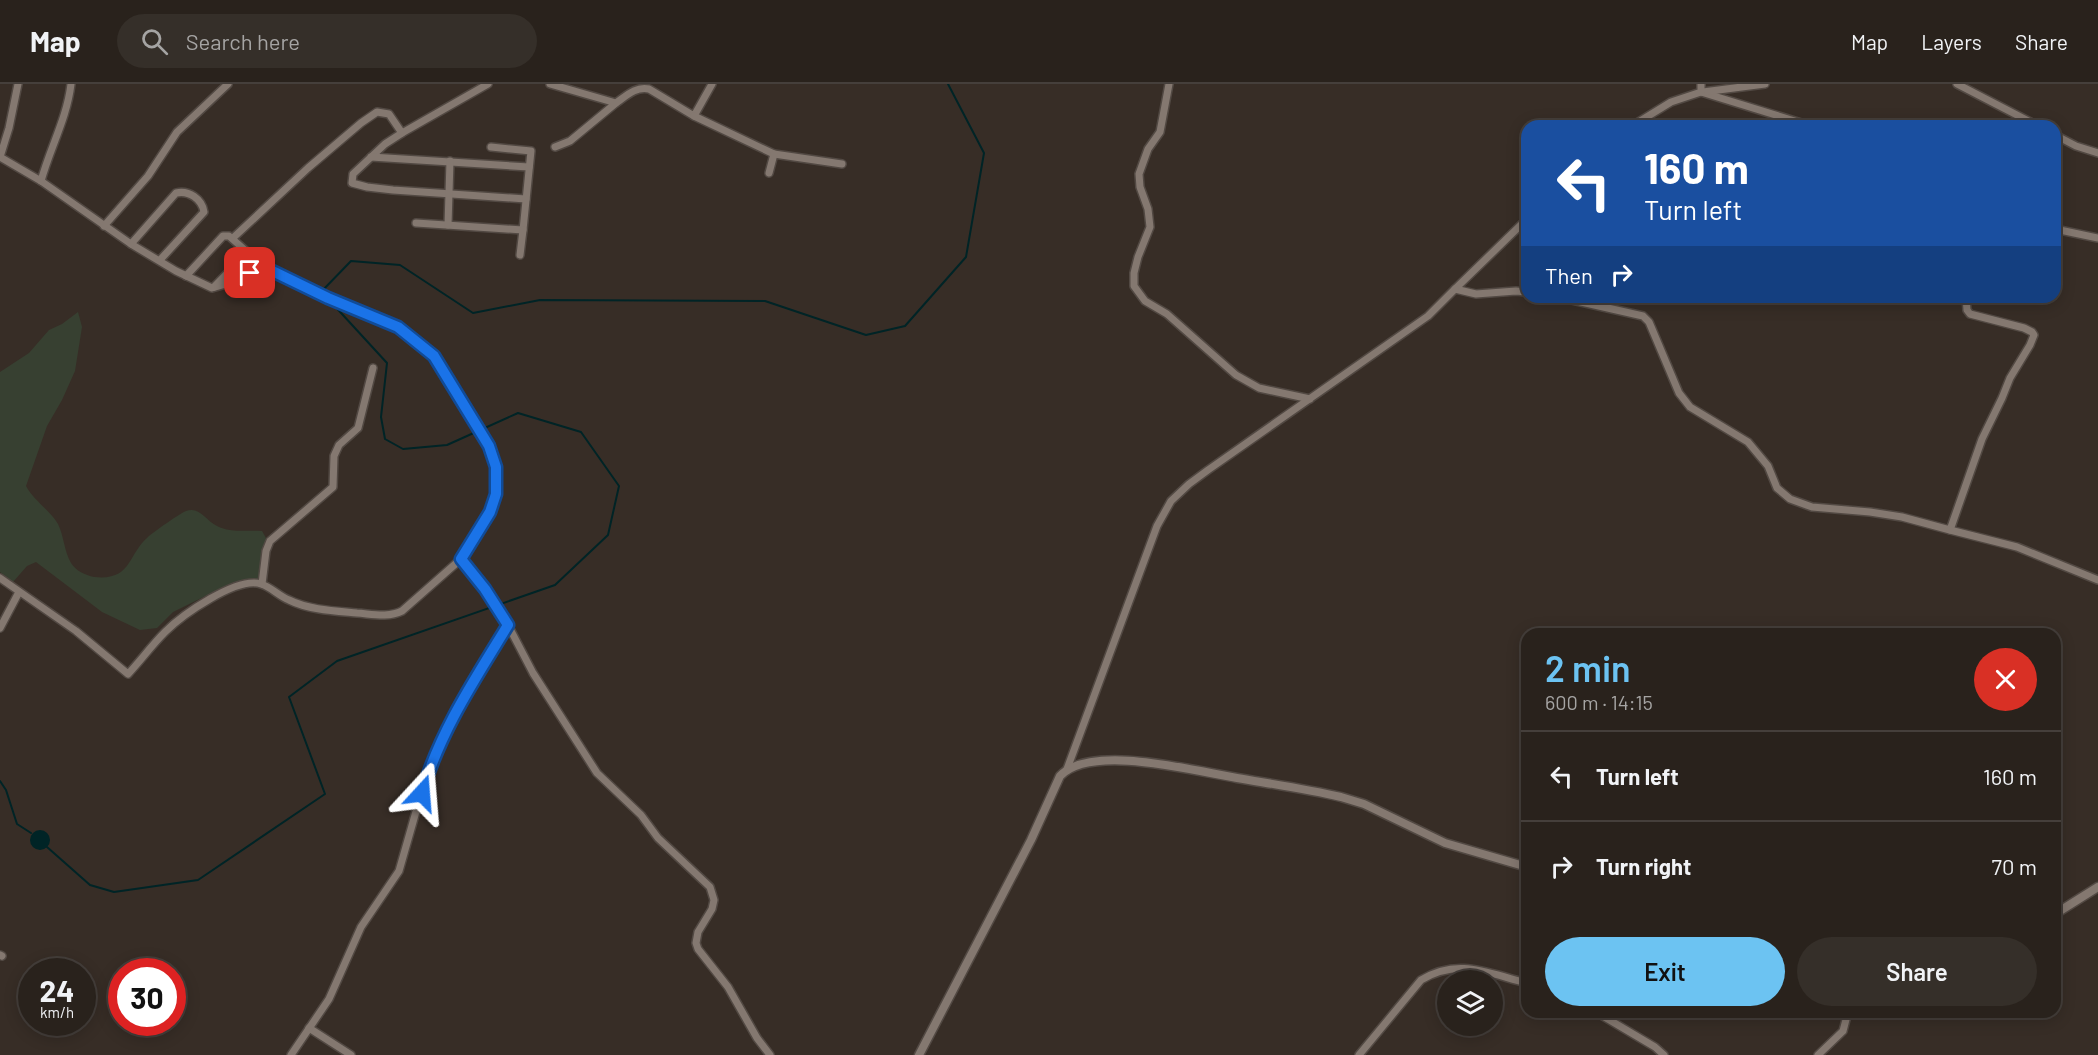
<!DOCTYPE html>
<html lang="en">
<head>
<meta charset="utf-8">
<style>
  :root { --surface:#29221c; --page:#352f29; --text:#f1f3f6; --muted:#a5a4a3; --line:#453f3b; --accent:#6cc3f2 }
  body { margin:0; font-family:Barlow,sans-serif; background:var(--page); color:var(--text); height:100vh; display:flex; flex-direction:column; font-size:22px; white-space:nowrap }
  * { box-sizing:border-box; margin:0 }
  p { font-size:20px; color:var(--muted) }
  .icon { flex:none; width:33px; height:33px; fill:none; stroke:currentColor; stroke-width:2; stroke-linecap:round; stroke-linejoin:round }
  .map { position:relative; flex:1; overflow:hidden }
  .side { position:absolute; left:1521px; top:544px; width:540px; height:390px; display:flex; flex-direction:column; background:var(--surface); border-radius:18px; box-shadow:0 3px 15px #0003,0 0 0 2px var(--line) }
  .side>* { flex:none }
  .hud { position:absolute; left:1521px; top:36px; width:540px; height:183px; border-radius:18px; box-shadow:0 3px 15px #0003,0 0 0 2px var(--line); background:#1a4fa0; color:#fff; overflow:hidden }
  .buttons { position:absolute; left:1437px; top:886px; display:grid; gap:12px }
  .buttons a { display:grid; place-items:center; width:66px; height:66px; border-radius:50%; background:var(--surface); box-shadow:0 3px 15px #0003,0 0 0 2px var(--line); font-size:30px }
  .speed { position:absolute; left:18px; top:874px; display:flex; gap:12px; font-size:30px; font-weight:700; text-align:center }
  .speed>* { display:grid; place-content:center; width:78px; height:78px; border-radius:50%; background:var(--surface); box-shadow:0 3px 15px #0003,0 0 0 2px var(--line); line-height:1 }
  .speed small { font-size:15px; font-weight:400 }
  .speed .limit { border:9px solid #d22; background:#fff; color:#111 }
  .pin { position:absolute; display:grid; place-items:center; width:51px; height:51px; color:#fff; margin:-26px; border-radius:12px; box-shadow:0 3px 9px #0006 }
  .me { position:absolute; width:66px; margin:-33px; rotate:19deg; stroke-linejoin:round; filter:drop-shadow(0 0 4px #0008) }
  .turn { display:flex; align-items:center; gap:21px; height:126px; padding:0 24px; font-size:27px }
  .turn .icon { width:78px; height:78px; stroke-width:2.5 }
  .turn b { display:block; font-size:42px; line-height:51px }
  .then { display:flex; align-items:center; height:57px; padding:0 24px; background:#0003; gap:12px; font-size:22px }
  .round { display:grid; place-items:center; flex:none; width:63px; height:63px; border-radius:32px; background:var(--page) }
  .head { display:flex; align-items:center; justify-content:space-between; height:102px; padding:0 24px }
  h1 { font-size:36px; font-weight:600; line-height:45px; color:var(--accent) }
  .primary-button { display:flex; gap:12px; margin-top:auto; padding:12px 24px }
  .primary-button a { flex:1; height:69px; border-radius:36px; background:var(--accent); color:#111; font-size:24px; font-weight:600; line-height:69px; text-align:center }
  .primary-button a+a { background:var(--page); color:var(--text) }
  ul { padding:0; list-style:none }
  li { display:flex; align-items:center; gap:18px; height:90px; padding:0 24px; border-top:2px solid var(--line) }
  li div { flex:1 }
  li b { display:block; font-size:22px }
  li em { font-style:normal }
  header { display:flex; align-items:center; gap:36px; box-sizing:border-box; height:84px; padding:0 30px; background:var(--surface); border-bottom:2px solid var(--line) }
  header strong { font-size:28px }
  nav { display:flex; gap:33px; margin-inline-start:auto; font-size:21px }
  .search { width:420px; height:54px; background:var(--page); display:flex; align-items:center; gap:15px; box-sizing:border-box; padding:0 21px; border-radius:33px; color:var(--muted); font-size:22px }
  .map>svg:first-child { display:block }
  .green { fill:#374031 }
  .water { fill:#002426 }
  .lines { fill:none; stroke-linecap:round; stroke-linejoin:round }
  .stream { stroke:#002426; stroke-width:2 }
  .minor-casing { stroke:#524943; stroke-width:10 }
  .tertiary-casing { stroke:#524943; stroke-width:11 }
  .minor { stroke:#847870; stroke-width:7 }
  .tertiary { stroke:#847870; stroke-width:8 }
  .route-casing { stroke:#114b97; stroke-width:15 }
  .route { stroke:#1a73e8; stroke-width:10 }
</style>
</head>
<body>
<header>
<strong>Map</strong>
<div class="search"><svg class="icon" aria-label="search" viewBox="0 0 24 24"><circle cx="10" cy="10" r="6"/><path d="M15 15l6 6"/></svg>Search here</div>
<nav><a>Map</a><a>Layers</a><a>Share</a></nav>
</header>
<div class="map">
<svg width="2098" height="971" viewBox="0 0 2098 971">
  <rect width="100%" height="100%" fill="#372d26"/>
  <path class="green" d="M78,228L82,243L75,287L62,316L47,342L26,402C34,417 49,425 58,440C64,452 64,467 71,479C76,487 85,491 94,493C132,497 127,471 148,453C152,449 182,428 186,427C200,422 206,437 217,442C230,449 247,446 262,447L266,454L259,495L234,498L173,528L157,544L140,546L102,528L36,478L27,482L13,498L0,488V288L29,269L49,246L62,240Z"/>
  <circle class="water" cx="40" cy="756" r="10"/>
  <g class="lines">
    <g class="stream">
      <polyline points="323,210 321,208 351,177 400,181 473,229 540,216 765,217 866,251 905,242 966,173 984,69 948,0"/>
      <polyline points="0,697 6,706 17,740 31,749"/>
      <polyline points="47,763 90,801 114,808 198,796 325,710 289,613 337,577 555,501 608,451 619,402 581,348 518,329 447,361 403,365 385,355 381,333 387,279 331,218"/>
    </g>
    <g class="minor-casing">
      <g id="minor">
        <path d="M550,0L616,19C626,12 636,2 649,5L694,32L712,0"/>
        <polyline points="1169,0 1160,48 1148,65 1139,90 1140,103 1148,125 1150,143 1138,173 1134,189 1134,202 1145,217 1167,230 1236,291 1259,304 1310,315"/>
        <polyline points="1957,0 2038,42"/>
        <polyline points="1701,8 1811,42"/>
        <polyline points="1703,8 1765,0"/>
        <polyline points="694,32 774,70 842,80"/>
        <polyline points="1632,42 1671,18 1701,8 1701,0"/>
        <polyline points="402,49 385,60 353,90 352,99 367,103 393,106 526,115"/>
        <polyline points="2055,51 2076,62 2098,69"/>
        <polyline points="555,63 570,57 616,19"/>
        <polyline points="0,73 41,97 131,160 176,187 212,204 233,198 262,182 328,214 398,243 434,272 489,362 496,383 496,409 490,428 461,475 485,505 508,541 533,589 597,689 641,731 658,754 710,803 714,816 712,825 698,848 696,859 698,865 728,903 757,954 770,971"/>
        <polyline points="0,73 9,44 18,0"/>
        <polyline points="371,73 529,83"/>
        <polyline points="769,89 774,70"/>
        <path d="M41,97C50,64 67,34 71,0"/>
        <polyline points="1527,135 1455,205 1476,210 1516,207 1527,208"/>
        <polyline points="416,139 523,146 531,67 491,63"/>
        <polyline points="448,141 450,77"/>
        <polyline points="104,142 148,92 177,48 228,0"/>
        <polyline points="2055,145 2098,154"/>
        <polyline points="234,153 308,84 361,39 377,28 389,30 402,49 488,0"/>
        <path d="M131,160L176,109C189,106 202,115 204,128L160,176"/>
        <polyline points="520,171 523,146"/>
        <polyline points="186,192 223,152 229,152 246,167 246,170 214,203"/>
        <polyline points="1559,213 1643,232 1649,238 1652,245 1679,309 1690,323 1748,358 1768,382 1777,404 1790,415 1812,423 1870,428 1902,433 1950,446 1982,355 2002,314 2010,294 2030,261 2034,251 2032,248 2024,244 1970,230 1967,226 1966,213"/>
        <polyline points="1950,446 2017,463 2098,496"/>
        <path d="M0,494L76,547L128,590C141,576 152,561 165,548C182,531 237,492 261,500C271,503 279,512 289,516C309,526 335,527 357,529C372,530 388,534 402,527L461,475"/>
        <polyline points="262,500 266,467 270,457 333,403 334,372 339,361 358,344 373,284"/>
        <polyline points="0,544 19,508"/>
        <polyline points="1067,685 1157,442 1171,417 1189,400 1208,386 1428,232 1455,205"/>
        <polyline points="0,871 2,872"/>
        <polyline points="1596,928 1655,963 1664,971"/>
        <polyline points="309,944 351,971"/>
        <polyline points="291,971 329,915 361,843 399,787 427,689 459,620 508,541"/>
        <path d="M1359,971L1421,896C1459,873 1489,890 1527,899"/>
        <polyline points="1818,971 1843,947 1848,928"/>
      </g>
    </g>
    <g class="tertiary-casing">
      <g id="tertiary">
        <polyline points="2055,830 2098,803"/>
        <path d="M919,971L1031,756L1060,692C1091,659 1195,687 1237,694C1272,700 1307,705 1341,713L1364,720L1445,759L1527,783"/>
      </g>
    </g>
    <use href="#minor" class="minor"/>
    <use href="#tertiary" class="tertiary"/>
  </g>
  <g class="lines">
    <g class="route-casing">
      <path id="route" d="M250,189L262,182L328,214L398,243L434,272L489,362L496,383V410L490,428L461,475L485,505L508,541C475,595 440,647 422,709"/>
    </g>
    <use href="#route" class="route"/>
  </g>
</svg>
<div class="buttons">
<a><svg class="icon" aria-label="layers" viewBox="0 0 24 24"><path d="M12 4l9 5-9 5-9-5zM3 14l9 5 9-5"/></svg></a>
</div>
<div class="speed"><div>24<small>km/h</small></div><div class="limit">30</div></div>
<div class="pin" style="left:250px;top:189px;background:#d93025"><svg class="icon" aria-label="arrive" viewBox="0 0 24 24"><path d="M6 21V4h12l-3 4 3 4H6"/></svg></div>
<svg class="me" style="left:422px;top:709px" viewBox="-20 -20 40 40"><path d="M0-17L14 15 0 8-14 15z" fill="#1a73e8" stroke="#fff" stroke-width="4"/></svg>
<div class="hud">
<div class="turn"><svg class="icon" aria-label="left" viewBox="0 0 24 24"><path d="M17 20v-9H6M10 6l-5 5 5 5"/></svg><div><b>160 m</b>Turn left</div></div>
<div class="then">Then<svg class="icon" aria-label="right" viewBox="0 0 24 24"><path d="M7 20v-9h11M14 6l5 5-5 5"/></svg></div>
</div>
<section class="side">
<div class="head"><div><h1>2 min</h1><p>600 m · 14:15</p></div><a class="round" style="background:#d93025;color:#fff"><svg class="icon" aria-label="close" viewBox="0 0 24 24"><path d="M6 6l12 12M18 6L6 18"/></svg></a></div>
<ul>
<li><svg class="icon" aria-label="left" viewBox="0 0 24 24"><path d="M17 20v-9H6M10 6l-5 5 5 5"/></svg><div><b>Turn left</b></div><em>160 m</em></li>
<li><svg class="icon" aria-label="right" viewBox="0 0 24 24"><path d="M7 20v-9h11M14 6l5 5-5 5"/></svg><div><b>Turn right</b></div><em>70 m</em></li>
</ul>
<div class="primary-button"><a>Exit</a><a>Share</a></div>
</section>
</div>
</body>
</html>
